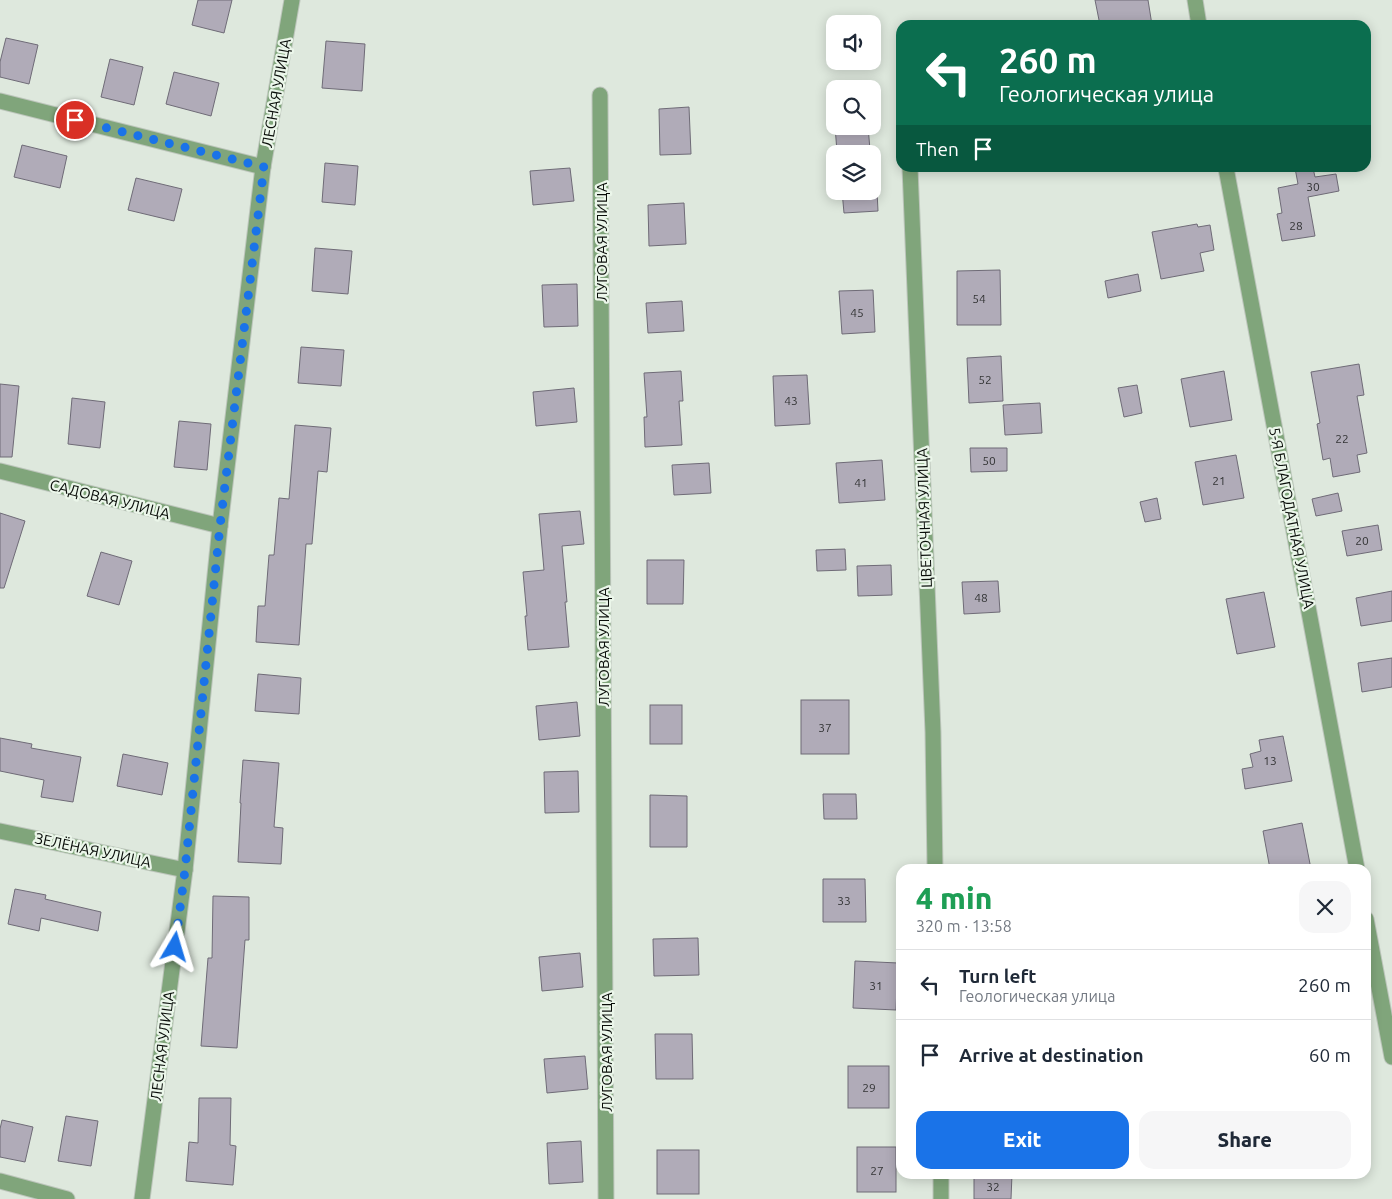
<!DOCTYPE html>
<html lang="en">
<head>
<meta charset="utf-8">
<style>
  :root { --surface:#fff; --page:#f6f6f7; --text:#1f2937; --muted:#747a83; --line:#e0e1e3; --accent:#1a73e8 }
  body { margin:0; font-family:Ubuntu,sans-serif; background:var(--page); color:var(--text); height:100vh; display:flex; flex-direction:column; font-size:19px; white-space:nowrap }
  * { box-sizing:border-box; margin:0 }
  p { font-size:16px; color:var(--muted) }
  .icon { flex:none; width:28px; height:28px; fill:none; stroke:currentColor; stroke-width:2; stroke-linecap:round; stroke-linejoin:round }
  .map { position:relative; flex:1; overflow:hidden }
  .sheet { position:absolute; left:896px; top:864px; width:475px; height:315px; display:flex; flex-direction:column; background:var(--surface); border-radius:15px; box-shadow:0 2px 12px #0003 }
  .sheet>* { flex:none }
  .top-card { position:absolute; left:896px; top:20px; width:475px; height:152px; border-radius:15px; box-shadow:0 2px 12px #0003; background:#0b6e4f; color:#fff; overflow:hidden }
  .buttons { position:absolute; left:826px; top:15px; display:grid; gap:10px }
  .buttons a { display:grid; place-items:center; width:55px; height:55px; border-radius:10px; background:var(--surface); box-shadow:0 2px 12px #0003; font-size:25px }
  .pin { position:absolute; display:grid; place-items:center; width:42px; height:42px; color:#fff; margin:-21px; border:2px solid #fff; border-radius:50%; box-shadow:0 1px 5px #0007 }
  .me { position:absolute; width:55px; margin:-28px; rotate:7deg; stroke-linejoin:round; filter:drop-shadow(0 0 4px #0008) }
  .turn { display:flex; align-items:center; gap:18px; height:105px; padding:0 20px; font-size:22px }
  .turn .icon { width:65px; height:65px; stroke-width:2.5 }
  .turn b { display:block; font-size:35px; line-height:42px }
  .then { display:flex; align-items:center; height:48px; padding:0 20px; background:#0003; gap:10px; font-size:19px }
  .round { display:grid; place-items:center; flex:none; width:52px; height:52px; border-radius:15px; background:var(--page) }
  .overview { display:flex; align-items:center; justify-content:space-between; height:85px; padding:0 20px }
  h1 { font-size:30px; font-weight:800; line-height:38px; color:#1e9e55 }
  .button { display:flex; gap:10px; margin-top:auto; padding:10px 20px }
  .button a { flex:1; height:58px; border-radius:15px; background:var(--accent); color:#fff; font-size:20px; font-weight:800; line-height:58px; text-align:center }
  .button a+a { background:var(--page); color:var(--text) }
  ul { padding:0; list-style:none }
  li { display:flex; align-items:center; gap:15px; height:70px; padding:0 20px; border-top:1px solid var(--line) }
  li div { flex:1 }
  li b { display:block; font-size:19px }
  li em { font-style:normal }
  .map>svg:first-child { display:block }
  .building { fill:#b0abb8; stroke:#6f6b77 }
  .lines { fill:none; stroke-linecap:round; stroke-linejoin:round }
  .street-casing { stroke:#bcc5bb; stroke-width:17 }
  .street { stroke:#80a57b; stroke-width:15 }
  .route { stroke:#1a73e8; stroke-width:9; stroke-dasharray:0 16.2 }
  .labels { text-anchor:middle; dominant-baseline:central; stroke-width:4.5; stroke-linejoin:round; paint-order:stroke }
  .number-label { font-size:12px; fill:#333435 }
  .street-label { font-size:15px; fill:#090d09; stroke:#ebf6ea }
</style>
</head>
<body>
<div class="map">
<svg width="1392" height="1199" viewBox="0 0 1392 1199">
  <rect width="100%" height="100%" fill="#dee8dd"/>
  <g class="building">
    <polygon points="198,0 232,0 224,33 192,25"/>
    <polygon points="1095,0 1148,0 1152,25 1100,25"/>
    <polygon points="6,38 38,45 29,84 0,77 0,62"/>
    <polygon points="326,41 365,44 362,91 322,88"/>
    <polygon points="110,59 143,67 134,105 101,97"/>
    <polygon points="174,72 219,83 211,116 166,104"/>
    <polygon points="689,107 691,154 660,155 659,109"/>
    <polygon points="835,126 868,126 870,150 837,152"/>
    <polygon points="22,145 67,156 60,188 14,177"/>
    <polygon points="325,163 358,166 355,205 322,202"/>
    <polygon points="570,168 574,201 533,205 530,171"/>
    <polygon points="1295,168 1313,168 1315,177 1336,174 1339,191 1308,197 1315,236 1282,241 1277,214 1282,213 1278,188 1298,184"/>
    <polygon points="136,178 182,189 174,221 128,210"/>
    <polygon points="842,191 877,191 878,211 844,213"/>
    <polygon points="684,203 686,244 649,246 648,205"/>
    <polygon points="1197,224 1198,227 1210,225 1214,250 1200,253 1204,271 1161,279 1152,232"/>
    <polygon points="315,248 352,251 348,294 312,291"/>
    <polygon points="1000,270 1001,325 957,325 957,271"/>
    <polygon points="1138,274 1141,291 1108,298 1105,281"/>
    <polygon points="577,284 578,326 544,327 542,285"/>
    <polygon points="873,290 875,332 842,334 839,291"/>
    <polygon points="682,301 684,331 648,333 646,303"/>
    <polygon points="301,347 344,350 341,386 298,383"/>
    <polygon points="1001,356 1003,401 969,403 967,358"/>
    <polygon points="1359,364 1364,395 1357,396 1367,453 1357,455 1360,472 1333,477 1330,458 1323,460 1317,424 1320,423 1311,372"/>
    <polygon points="681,371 683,401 679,401 682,445 645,447 644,417 647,417 644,373"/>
    <polygon points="1224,371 1232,420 1190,427 1181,379"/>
    <polygon points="807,375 810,424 775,426 773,376"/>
    <polygon points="0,384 19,386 12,457 0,457"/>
    <polygon points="1137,385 1142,413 1124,417 1118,388"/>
    <polygon points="574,388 577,422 536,426 533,392"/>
    <polygon points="72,398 105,402 100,448 68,444"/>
    <polygon points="1040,403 1042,433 1005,435 1003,405"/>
    <polygon points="179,421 211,424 207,470 174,467"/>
    <polygon points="295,425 331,428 327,472 318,471 312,544 306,544 299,645 256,642 258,606 265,606 269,555 274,555 279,498 289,499"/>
    <polygon points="970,448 1007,448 1007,471 971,472"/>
    <polygon points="1236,455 1244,498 1203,505 1195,462"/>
    <polygon points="882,460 885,500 839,503 836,463"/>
    <polygon points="709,463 711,493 674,495 672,465"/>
    <polygon points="1338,493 1342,511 1316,516 1312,499"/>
    <polygon points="1157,498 1161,519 1145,522 1140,502"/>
    <polygon points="580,511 584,544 562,546 567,602 565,602 569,647 528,650 525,616 527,616 523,572 544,570 539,514"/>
    <polygon points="0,513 25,521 4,588 0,588"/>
    <polygon points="1378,525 1382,550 1347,556 1342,531"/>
    <polygon points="845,549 846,570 817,571 816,550"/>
    <polygon points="101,552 132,561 119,605 87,596"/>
    <polygon points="647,560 684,560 683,604 647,604"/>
    <polygon points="891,565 892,595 858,596 857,566"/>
    <polygon points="998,581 1000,612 964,614 962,582"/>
    <polygon points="1392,591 1392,621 1361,626 1356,598"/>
    <polygon points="1264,592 1275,647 1237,654 1226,599"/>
    <polygon points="1392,658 1392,687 1362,692 1358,663"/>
    <polygon points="258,674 301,678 299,714 255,711"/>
    <rect x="801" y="700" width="48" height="54"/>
    <polygon points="577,702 580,736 539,740 536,706"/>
    <rect x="650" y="705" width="32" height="39"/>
    <polygon points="1283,736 1292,781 1245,789 1242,769 1253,767 1250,754 1261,751 1259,740"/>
    <polygon points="0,738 32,744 31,748 81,757 73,802 41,797 44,780 0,771"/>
    <polygon points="123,754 168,763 162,795 117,786"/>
    <polygon points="243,760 279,763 274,827 283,828 281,864 238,862 241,803 240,803"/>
    <polygon points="578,771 579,812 545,813 544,772"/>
    <polygon points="823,794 856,794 857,819 824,819"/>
    <polygon points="650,795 687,796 687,847 650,847"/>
    <polygon points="1302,823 1311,869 1270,869 1263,831"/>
    <polygon points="823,879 865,879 866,922 823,922"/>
    <polygon points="15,889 46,895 45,899 101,912 98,931 41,918 39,931 8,924"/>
    <polygon points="213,896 249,897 249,940 245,940 237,1048 201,1046 208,958 212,958"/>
    <polygon points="698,938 699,975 654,976 653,939"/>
    <polygon points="580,953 583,987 542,991 539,957"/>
    <polygon points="855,961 898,963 896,1010 853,1008"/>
    <polygon points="655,1034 692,1034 693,1079 656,1079"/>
    <polygon points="585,1056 588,1089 547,1093 544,1059"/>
    <rect x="848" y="1066" width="41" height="42"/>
    <polygon points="199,1098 231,1098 230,1145 236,1146 233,1185 186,1181 189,1142 198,1143"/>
    <polygon points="66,1116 98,1121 91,1166 58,1161"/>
    <polygon points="2,1120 33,1127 25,1162 0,1157 0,1129"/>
    <polygon points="581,1141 583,1182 549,1184 547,1143"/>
    <rect x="857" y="1147" width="39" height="45"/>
    <rect x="657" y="1150" width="42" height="44"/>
    <polygon points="974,1174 1012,1174 1011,1199 974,1199"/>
  </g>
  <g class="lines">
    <g class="street-casing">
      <g id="street">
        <polyline points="1195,0 1199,25"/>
        <polyline points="600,95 606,1199"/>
        <polyline points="0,101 263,167"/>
        <polyline points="910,168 933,732 935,869"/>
        <polyline points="1226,168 1357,869"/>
        <polyline points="0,471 220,526"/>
        <polyline points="0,831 185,870"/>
        <polyline points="1366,919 1392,1057"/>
        <polyline points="941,1174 941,1199"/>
        <polyline points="0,1181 67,1199"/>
        <polyline points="142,1199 185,870 220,526 263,167 292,0"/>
      </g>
    </g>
    <use href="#street" class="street"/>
  </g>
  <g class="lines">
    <polyline class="route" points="75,120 264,167 220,526 185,870 175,947"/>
  </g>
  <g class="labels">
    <g class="number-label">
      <text x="1313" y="186">30</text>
      <text x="1296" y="225">28</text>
      <text x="979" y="298">54</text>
      <text x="857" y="312">45</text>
      <text x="985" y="379">52</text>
      <text x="791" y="400">43</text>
      <text x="1342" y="438">22</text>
      <text x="989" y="460">50</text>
      <text x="1219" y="480">21</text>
      <text x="861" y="482">41</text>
      <text x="1362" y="540">20</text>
      <text x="981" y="597">48</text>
      <text x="825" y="727">37</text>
      <text x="1270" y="760">13</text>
      <text x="844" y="900">33</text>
      <text x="876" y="985">31</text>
      <text x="869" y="1087">29</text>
      <text x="877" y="1170">27</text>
      <text x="993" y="1186">32</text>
    </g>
    <g class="street-label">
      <text transform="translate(276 93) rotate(-80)">ЛЕСНАЯ УЛИЦА</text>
      <text transform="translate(601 242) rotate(-90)">ЛУГОВАЯ УЛИЦА</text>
      <text transform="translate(110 499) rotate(14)">САДОВАЯ УЛИЦА</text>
      <text transform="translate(924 518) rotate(-92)">ЦВЕТОЧНАЯ УЛИЦА</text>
      <text transform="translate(1292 518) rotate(79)">5-Я БЛАГОДАТНАЯ УЛИЦА</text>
      <text transform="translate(603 647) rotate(-90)">ЛУГОВАЯ УЛИЦА</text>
      <text transform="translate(93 850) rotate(12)">ЗЕЛЁНАЯ УЛИЦА</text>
      <text transform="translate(162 1046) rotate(-83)">ЛЕСНАЯ УЛИЦА</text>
      <text transform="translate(606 1052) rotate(-90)">ЛУГОВАЯ УЛИЦА</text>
    </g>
  </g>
</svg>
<div class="buttons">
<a><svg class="icon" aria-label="sound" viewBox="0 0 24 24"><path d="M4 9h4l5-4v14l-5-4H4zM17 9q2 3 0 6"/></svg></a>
<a><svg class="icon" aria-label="search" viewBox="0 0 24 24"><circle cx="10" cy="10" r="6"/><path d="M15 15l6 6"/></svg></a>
<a><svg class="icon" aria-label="layers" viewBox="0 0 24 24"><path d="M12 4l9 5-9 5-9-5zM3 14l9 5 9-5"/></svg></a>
</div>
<div class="pin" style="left:75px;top:120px;background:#d93025"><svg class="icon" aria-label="arrive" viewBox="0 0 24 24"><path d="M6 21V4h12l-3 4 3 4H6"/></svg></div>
<svg class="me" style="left:175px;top:947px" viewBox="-20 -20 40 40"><path d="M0-17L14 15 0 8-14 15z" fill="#1a73e8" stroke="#fff" stroke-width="4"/></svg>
<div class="top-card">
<div class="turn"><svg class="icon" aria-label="left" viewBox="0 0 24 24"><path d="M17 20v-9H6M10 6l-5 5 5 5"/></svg><div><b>260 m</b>Геологическая улица</div></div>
<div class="then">Then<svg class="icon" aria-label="arrive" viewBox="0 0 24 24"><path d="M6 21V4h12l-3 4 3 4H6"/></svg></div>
</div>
<section class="sheet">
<div class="overview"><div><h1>4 min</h1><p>320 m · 13:58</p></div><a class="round"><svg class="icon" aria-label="close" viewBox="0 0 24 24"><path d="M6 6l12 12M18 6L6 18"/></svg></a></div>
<ul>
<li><svg class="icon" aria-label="left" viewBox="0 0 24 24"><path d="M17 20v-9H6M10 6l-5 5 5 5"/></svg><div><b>Turn left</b><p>Геологическая улица</p></div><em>260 m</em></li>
<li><svg class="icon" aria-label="arrive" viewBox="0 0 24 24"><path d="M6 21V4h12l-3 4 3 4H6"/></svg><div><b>Arrive at destination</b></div><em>60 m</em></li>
</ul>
<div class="button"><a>Exit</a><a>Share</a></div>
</section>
</div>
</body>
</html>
